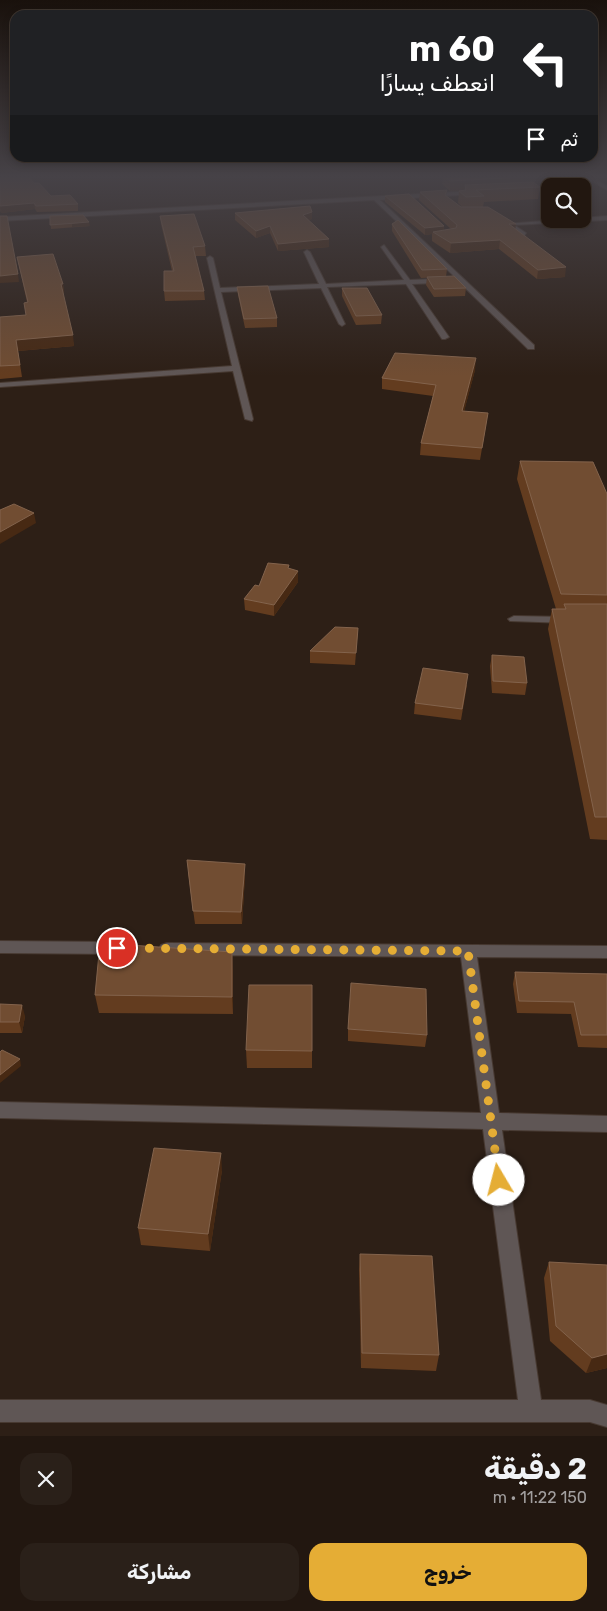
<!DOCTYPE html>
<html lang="ar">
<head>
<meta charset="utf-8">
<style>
  :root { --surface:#221710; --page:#2a2019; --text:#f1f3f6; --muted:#a29f9f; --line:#3f3630; --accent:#e5ad35 }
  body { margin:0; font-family:Rubik,Vazirmatn,sans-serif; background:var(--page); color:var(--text); direction:rtl; height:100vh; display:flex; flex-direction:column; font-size:19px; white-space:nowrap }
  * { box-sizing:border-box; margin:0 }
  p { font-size:16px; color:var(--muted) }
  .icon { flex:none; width:28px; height:28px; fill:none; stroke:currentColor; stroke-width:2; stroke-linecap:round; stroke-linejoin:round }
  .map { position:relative; height:1436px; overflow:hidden; direction:ltr }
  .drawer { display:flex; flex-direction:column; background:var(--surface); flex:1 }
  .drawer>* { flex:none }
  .top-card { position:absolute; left:10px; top:10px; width:588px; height:152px; border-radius:15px; box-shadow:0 2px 8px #0003,0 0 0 1px var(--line); direction:rtl; background:#202124; color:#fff; overflow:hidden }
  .fabs { position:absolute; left:541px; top:178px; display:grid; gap:10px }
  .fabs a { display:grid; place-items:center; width:50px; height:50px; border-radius:10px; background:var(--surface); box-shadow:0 2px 8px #0003,0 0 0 1px var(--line); font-size:25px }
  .pin { position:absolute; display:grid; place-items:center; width:42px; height:42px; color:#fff; margin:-21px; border:2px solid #fff; border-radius:50%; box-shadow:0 1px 5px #0007 }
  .me { position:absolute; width:55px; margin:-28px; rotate:352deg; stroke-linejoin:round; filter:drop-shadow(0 0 4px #0008) }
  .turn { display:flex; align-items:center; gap:18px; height:105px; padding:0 20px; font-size:22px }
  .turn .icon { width:65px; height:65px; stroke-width:2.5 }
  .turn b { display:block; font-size:35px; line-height:42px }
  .then { display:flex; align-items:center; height:48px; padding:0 20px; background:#0003; gap:10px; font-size:19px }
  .round { display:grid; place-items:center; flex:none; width:52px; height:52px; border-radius:15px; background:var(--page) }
  .head { display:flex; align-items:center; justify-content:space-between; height:85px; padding:0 20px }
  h1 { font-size:30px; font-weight:700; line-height:38px }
  .button { display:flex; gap:10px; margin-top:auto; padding:10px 20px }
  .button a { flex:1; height:58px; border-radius:15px; background:var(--accent); color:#111; font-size:20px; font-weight:700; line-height:58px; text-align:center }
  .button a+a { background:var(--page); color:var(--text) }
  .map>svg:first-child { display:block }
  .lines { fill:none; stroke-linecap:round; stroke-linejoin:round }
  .minor-casing { stroke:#473931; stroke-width:2 }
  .minor { fill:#5f5655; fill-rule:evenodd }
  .wall { fill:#633c1f }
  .shaded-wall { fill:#472913 }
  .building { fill:#714d32; stroke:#83634c }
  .route { stroke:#e5ad35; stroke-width:9; stroke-dasharray:0 16.2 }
</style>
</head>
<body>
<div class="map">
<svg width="607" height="1436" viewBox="0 0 607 1436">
  <rect width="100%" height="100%" fill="#2d1f16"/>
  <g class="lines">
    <g class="minor-casing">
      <g id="minor">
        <polygon points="581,175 587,175 607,186 607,190"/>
        <polygon points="550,187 550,191 521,190 524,188"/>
        <polygon points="474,191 476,194 380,200 534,345 534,349 528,349 459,282 412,284 449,337 445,339 442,339 406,284 327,287 345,324 342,326 339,324 321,288 221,292 253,419 252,421 245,419 233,371 0,387 0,383 232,366 207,258 210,256 213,258 220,288 319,284 304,252 307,250 310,252 326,284 404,280 381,247 384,245 410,280 456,278 374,200 0,221 0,217"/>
        <polygon points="607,216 607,220 514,225 526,233 524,236 505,224"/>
        <polygon points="514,616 567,617 573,620 567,623 510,621 508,619"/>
        <polygon points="0,941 117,942 123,944 125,948 123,952 117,954 0,953"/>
        <polygon points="167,943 607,946 607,958 477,957 499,1113 607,1116 607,1132 502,1130 541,1400 590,1400 607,1405 607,1427 590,1422 0,1422 0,1400 518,1400 483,1129 0,1118 0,1102 481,1113 461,957 167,955 161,953 159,949 161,945"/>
      </g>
    </g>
    <use href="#minor" class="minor"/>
  </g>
  <g class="wall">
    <polygon points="0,175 34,183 51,196 78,204 78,211 37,212 35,209 1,213 0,210"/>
    <polygon points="443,175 522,182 540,187 538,199 484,202 483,207 515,229 565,277 537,279 499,249 450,253 432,241 432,234 425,235 385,202 385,196 444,230 451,229 419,200 420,192 447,190 446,196 461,207 462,207 458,203 459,191 465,190 450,191 442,184"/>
    <polygon points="235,213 312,219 308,220 329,247 278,251 270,233 256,238 235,220"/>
    <polygon points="50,216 90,226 51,229"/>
    <polygon points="160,216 205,246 206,256 195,256 204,291 205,300 165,301 164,291 172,271 161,224"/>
    <polygon points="392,224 447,269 446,277 421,278 392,231"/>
    <polygon points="17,257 63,284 64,295 63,295 74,346 18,351 22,377 0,379 0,317 26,315 27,302"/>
    <polygon points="427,277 466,288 465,296 434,297 426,285"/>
    <polygon points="237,287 277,318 277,327 245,328 238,295"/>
    <polygon points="342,288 382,315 381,324 356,325 342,296"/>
    <polygon points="475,370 464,411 486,425 480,460 420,455 421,443 433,396 382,389 382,378"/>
    <polygon points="520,461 607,494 607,840 590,839 548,629 552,609 556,609 517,479"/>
    <polygon points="298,582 274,616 245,610 244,599 259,586"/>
    <polygon points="358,628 355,665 310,663 310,651"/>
    <polygon points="492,655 527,683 525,695 492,693 490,666"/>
    <polygon points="467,685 461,720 414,714 415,703"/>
    <polygon points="188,872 245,876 242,924 195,924"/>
    <polygon points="233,970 233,1014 99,1013 95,995"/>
    <polygon points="515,972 607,974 607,1048 578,1047 571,1014 517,1013 513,984"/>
    <polygon points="312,985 312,1068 247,1068 246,1050"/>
    <polygon points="0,1004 25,1016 22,1033 0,1033"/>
    <polygon points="348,1029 427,1035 425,1047 348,1041"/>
    <polygon points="222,1170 210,1251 141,1245 138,1228"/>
    <polygon points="360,1254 439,1355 436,1371 361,1368 359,1270"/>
    <polygon points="549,1262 607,1265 607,1368 586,1373 550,1341 544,1278"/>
  </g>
  <g class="shaded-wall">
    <polygon points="523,177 522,187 465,185 465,190 450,191 450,181"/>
    <polygon points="34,203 35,209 1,213 0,206"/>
    <polygon points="312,212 312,219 303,222 303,215"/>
    <polygon points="89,222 90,226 72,227 72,224"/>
    <polygon points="509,224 516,224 515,233"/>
    <polygon points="270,226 270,233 256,238 256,231"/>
    <polygon points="444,226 444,233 433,232 432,234 425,235 425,228"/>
    <polygon points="329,239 329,247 278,251 278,244"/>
    <polygon points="500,240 499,249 450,253 451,243"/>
    <polygon points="566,267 565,277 537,279 538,270"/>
    <polygon points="18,274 19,282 0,283 0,276"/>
    <polygon points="61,284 63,284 64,295 62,295"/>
    <polygon points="73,335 74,346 18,351 16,340"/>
    <polygon points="476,358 475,370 461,423 462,411"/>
    <polygon points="34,513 36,523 0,544 0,532"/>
    <polygon points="298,571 298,582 274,616 274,605"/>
    <polygon points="245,864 245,876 242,924 241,912"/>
    <polygon points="232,952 233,970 233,1014 232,997"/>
    <polygon points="22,1005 25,1016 22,1033 19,1022"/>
    <polygon points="20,1059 21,1066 0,1083 0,1075"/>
    <polygon points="221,1153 222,1170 210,1251 208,1234"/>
    <polygon points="607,1354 607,1368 586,1373 592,1358"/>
  </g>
  <g class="building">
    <polygon points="0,175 27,175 34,183 39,183 51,196 70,195 78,204 36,206 34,203 0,206"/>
    <polygon points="443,175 520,175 523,177 450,181"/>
    <polygon points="533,182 540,187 476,190 484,196 466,197 459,191 466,190 465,185"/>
    <polygon points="447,190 445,195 461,207 488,207 516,224 509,224 566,267 538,270 500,240 451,243 433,232 456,228 457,225 420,192"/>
    <polygon points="409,194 444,226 425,228 385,196"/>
    <polygon points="310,206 312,212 303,215 329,239 278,244 270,226 256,231 235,213"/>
    <polygon points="194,214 205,246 193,247 204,291 164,291 164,271 174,271 160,216"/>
    <polygon points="83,215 89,222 50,225 50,216"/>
    <polygon points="0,216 7,216 18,274 0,276"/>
    <polygon points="398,220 447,269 422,270 392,224"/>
    <polygon points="53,254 63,284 61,284 73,335 16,340 20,365 0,366 0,317 26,315 24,303 28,302 17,257"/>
    <polygon points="454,276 466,288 434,289 427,277"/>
    <polygon points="268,286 277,318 244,319 237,287"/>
    <polygon points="342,288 367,288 382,315 356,316"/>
    <polygon points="395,353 476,358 462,411 488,413 482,448 421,443 436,385 382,378"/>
    <polygon points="520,461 593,462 607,494 607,595 561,594"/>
    <polygon points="14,504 34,513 0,532 0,510"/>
    <polygon points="268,563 289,565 288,568 298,571 274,605 244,599 255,585 259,586"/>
    <polygon points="564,604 607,604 607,817 595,817 552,609 566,609"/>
    <polygon points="335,627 358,628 356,653 310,651"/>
    <polygon points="492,655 524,657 527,683 493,681"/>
    <polygon points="423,668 468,674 462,709 415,703"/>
    <polygon points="187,860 245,864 241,912 193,911"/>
    <polygon points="100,943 232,952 232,997 95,995"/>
    <polygon points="515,972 607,974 607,1035 581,1035 574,1002 519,1001"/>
    <polygon points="351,983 426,989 427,1035 348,1029"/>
    <polygon points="249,985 312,985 312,1051 246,1050"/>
    <polygon points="0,1004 22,1005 19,1022 0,1022"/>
    <polygon points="2,1050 20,1059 0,1075 0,1052"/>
    <polygon points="154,1148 221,1153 208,1234 138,1228"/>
    <polygon points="360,1254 432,1256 439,1355 362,1353"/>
    <polygon points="549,1262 607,1265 607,1354 592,1358 556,1326"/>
  </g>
  <linearGradient id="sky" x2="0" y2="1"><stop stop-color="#19110c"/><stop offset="0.47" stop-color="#464247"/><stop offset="1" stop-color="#464247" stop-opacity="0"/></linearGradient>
  <rect width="607" height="376" fill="url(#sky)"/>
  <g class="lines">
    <polyline class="route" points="117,948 468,951 499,1180"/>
  </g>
</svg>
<div class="fabs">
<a><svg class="icon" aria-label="search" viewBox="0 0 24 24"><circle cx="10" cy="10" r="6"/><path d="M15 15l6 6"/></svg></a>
</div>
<div class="pin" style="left:117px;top:948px;background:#d93025"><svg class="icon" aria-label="arrive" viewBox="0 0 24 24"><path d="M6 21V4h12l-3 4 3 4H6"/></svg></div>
<svg class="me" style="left:499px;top:1180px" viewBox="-20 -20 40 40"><circle r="19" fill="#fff"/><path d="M0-13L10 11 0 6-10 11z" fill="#e5ad35"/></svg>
<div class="top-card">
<div class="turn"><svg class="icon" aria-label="left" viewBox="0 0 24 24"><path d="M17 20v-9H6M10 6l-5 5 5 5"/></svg><div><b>60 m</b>انعطف يسارًا</div></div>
<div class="then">ثم<svg class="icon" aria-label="arrive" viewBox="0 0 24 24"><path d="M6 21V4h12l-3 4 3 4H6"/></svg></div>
</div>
</div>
<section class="drawer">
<div class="head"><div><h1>2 دقيقة</h1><p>150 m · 11:22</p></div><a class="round"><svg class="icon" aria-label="close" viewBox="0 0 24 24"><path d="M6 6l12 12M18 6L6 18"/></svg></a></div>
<div class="button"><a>خروج</a><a>مشاركة</a></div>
</section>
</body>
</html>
